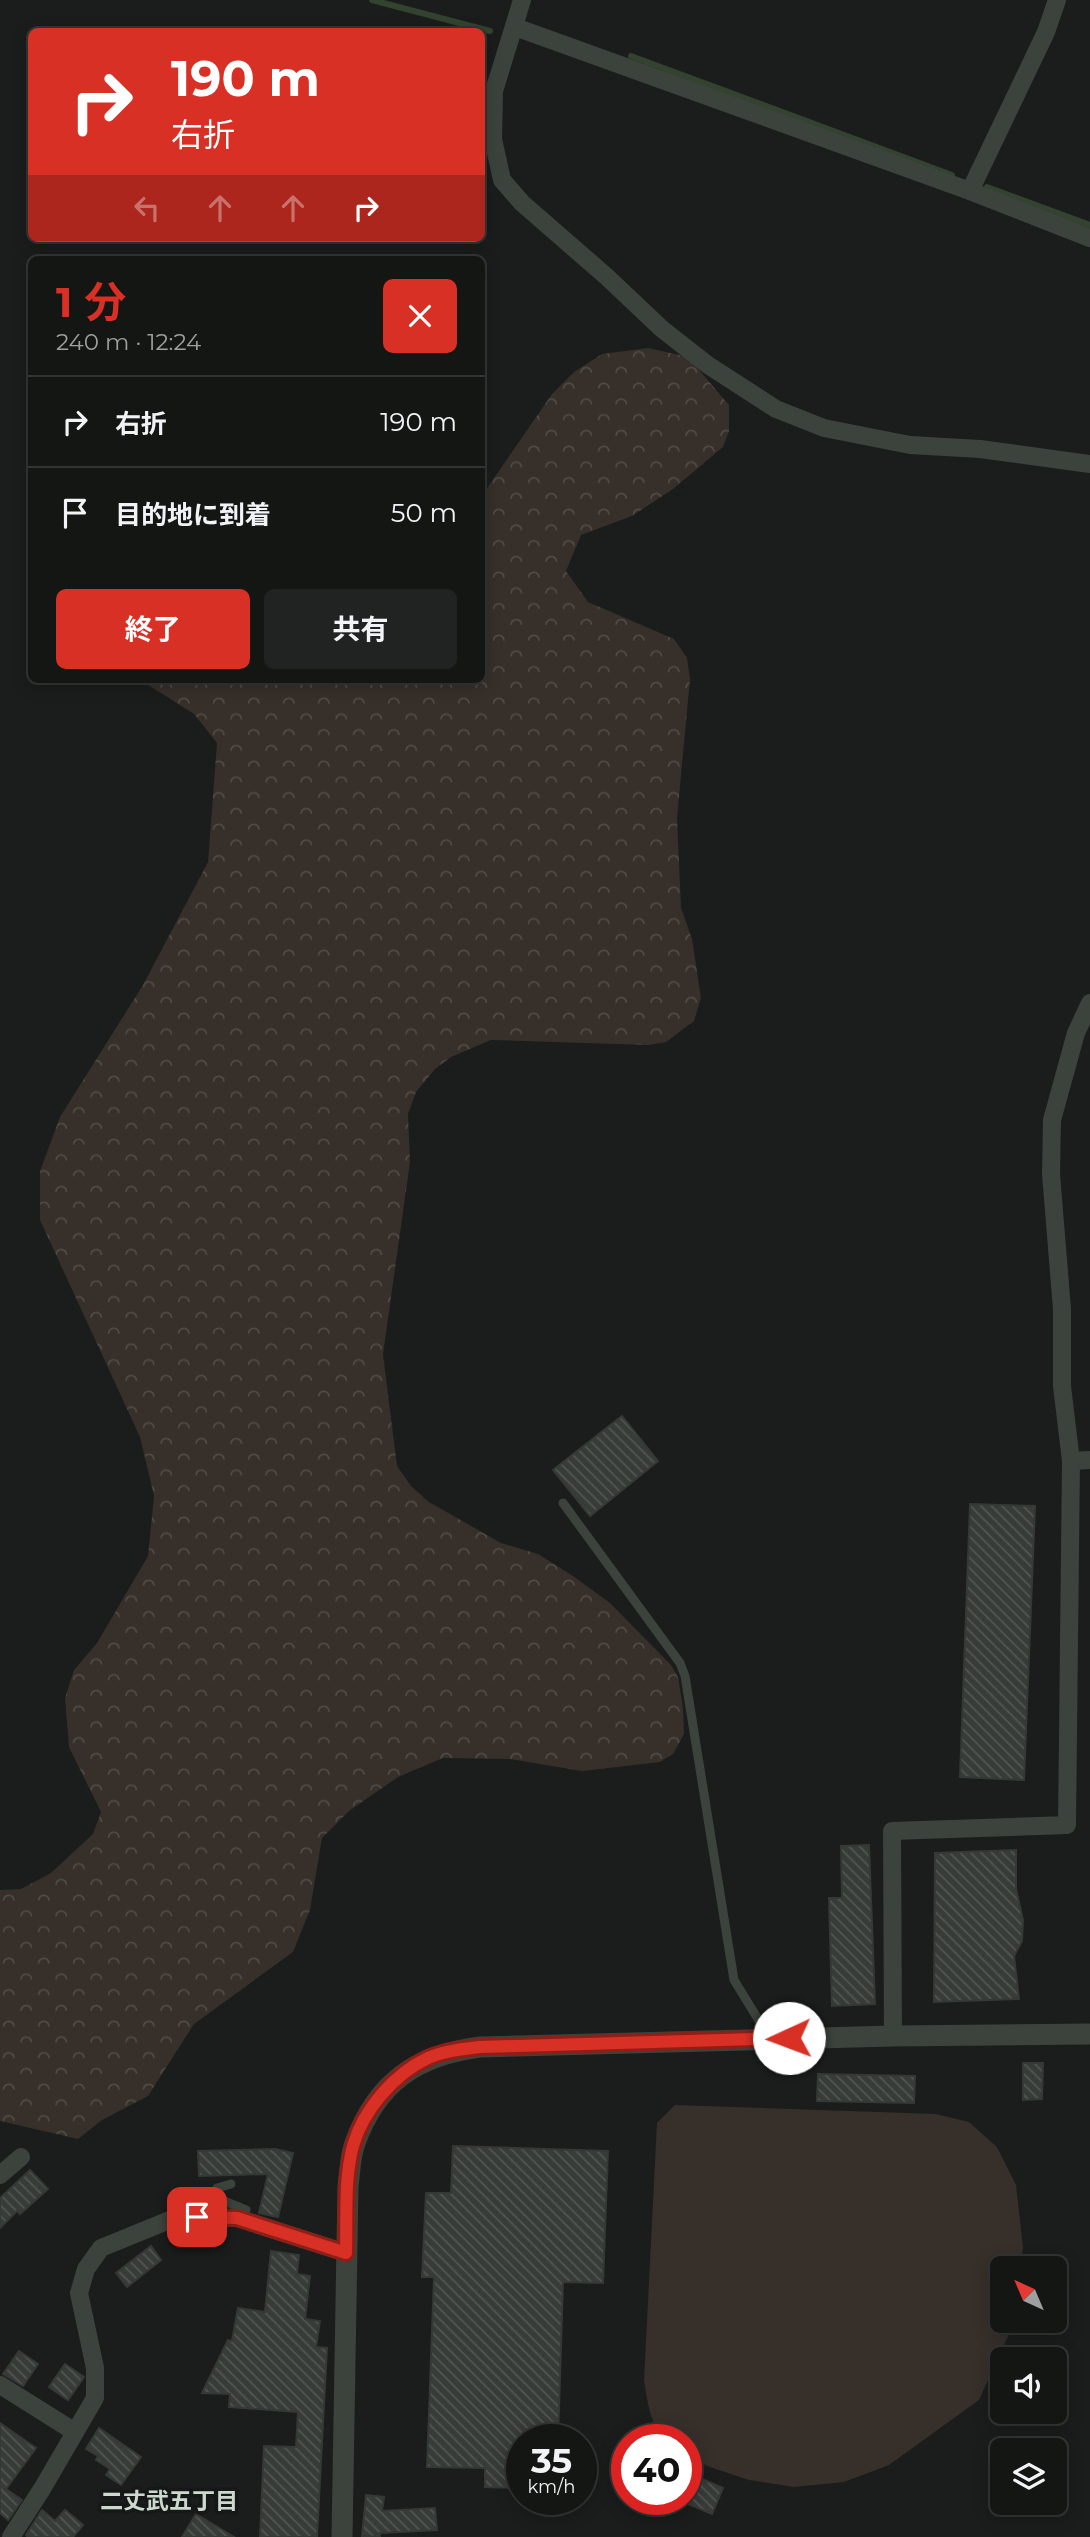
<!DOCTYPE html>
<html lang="ja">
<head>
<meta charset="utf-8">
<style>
  :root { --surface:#141614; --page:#212322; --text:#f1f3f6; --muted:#9d9fa0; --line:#333534; --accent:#d93025 }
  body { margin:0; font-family:Montserrat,"Noto Sans JP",sans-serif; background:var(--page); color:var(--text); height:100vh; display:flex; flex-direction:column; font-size:26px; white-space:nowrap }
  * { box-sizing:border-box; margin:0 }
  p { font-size:23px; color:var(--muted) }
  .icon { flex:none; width:38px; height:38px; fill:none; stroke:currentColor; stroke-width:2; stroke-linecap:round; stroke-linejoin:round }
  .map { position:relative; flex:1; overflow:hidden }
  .panel { position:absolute; left:28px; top:256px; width:457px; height:427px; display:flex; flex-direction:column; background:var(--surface); border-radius:10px; box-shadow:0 4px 18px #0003,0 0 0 2px var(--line) }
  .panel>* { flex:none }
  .top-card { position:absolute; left:28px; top:28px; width:457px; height:214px; border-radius:10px; box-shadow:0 4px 18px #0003,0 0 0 2px var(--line); background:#d93025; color:#fff; overflow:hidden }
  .needle { width:46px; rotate:316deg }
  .buttons { position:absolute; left:990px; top:2256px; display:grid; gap:14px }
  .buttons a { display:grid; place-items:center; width:77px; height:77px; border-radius:10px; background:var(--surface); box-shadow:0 4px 18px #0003,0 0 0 2px var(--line); font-size:35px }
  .speed { position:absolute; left:506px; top:2424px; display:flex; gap:14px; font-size:35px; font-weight:700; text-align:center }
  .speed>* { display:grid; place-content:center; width:91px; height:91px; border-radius:50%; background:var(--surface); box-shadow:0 4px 18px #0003,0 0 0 2px var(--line); line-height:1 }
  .speed small { font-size:18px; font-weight:400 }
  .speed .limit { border:10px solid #d22; background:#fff; color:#111 }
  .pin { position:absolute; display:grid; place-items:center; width:60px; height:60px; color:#fff; margin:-30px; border-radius:14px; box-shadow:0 4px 10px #0006 }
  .me { position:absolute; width:77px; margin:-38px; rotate:268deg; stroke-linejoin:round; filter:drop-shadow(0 0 5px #0008) }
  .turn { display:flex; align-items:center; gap:24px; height:147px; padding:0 28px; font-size:32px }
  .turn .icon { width:91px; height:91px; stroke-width:2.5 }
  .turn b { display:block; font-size:49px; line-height:60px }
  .lanes { display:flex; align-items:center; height:66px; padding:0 28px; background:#0003; justify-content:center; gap:35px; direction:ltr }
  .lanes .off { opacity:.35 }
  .round { display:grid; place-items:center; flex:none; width:74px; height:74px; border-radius:10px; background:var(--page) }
  .headline { display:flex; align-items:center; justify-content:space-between; height:119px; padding:0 28px }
  h1 { font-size:42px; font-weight:700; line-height:52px; color:var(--accent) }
  .action { display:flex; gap:14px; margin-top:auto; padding:14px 28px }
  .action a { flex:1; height:80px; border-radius:10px; background:var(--accent); color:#fff; font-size:28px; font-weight:700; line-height:80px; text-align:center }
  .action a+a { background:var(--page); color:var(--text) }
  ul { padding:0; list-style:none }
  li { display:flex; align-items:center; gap:21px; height:91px; padding:0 28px; border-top:2px solid var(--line) }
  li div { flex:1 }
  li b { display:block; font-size:26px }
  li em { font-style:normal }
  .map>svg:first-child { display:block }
  .grass { fill:#362f2a }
  .forest { fill:url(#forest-crowns) }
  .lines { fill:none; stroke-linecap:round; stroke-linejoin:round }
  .stream { stroke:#33432f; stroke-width:6 }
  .building { fill:url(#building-back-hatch); stroke:#343936; stroke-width:2 }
  .service { stroke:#3b433c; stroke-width:9 }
  .minor { stroke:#3b433c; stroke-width:18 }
  .tertiary { stroke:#3b433c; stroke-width:21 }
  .route-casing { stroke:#8d1f18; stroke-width:18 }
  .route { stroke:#d93025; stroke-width:12 }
  .labels { text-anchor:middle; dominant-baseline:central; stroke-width:7; stroke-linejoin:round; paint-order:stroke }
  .neighbourhood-label { font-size:23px; font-weight:bold; fill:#cdd9ce; stroke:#151816 }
</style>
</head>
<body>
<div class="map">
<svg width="1090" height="2537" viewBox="0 0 1090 2537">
  <defs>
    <pattern id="forest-crowns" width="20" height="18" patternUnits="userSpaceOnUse" patternTransform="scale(1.75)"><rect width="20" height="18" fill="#362f2a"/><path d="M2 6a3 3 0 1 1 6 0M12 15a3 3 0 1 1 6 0" fill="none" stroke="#504b46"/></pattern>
    <pattern id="building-back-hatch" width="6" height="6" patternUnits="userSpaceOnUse" patternTransform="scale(1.75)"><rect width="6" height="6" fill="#373c39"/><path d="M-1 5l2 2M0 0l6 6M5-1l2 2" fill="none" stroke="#515653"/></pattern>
  </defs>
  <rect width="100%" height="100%" fill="#1a1d1b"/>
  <path class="grass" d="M675,2105L936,2114L969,2122L997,2147L1016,2185L1023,2248L1021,2268H1003V2320L1015,2321L979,2400L889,2465L844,2482L794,2487L749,2480L707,2466L686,2455V2440L666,2439C649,2424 648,2402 644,2381L657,2123Z"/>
  <polygon class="forest" points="648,348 688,357 729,405 729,431 723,447 673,489 632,516 581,535 566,571 588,602 674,639 687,658 690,679 677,818 681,908 692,939 701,998 694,1021 666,1042 648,1045 491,1040 451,1057 435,1069 416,1092 408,1114 410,1162 383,1354 397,1466 411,1486 429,1502 501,1543 538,1554 573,1576 610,1603 671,1665 678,1677 683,1708 684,1734 673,1754 660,1762 582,1771 510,1759 443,1758 398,1777 349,1811 322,1838 310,1910 293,1952 194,2024 148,2096 102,2120 78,2139 0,2121 0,1890 21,1889 51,1873 93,1834 101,1812 69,1747 65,1698 74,1670 97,1643 148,1556 154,1496 140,1437 40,1220 40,1171 60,1117 143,985 208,862 217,743 194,714 139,679 481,679 481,497 552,394 574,372 602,354"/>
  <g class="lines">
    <g class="stream">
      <polyline points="372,0 490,31"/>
      <polyline points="631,56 952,175"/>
      <polyline points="987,187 1090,225"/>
    </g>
  </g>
  <g class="building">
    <polygon points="622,1416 658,1461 590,1516 553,1470"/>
    <polygon points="970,1504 1035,1506 1024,1780 960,1777"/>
    <polygon points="869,1845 875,2004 832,2006 829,1898 842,1898 841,1846"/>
    <polygon points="1016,1850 1016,1889 1023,1920 1022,1941 1014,1956 1019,1999 934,2002 935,1853"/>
    <polygon points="1023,2063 1043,2063 1042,2099 1023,2100"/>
    <polygon points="818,2074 915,2076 914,2103 817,2101"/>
    <polygon points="453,2146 608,2151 603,2283 563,2282 558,2440 522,2440 522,2488 485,2487 485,2468 427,2467 434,2277 422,2277 426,2193 451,2193"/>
    <polygon points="275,2149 293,2153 278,2217 259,2213 268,2174 199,2176 198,2151"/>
    <polygon points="30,2170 48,2189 20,2214 17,2211 0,2228 0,2198"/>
    <polygon points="151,2246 161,2260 127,2287 116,2273"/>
    <polygon points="271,2251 299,2255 297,2274 310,2276 305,2319 320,2321 316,2347 327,2348 317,2537 260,2537 264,2446 296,2447 298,2412 229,2407 230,2394 202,2393 228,2340 232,2341 238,2308 265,2312"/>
    <polygon points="19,2351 38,2364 23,2386 3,2374"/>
    <polygon points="65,2364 84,2377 68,2400 49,2387"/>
    <polygon points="0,2423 36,2448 6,2489 22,2500 8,2520 0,2513"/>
    <polygon points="99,2428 141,2457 121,2485 106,2475 110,2469 96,2460 98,2456 86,2449"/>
    <polygon points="686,2472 723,2488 712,2514 686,2503"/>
    <polygon points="366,2495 384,2497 382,2511 435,2508 437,2530 380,2533 380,2537 362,2536"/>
    <polygon points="42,2510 55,2521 65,2510 83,2525 73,2537 28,2537 26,2535"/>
    <polygon points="196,2514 234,2537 182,2537"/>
  </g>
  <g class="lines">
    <g class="service">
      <polyline points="563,1503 680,1663 685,1676 734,1980 761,2024 763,2039"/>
      <polyline points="231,2184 217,2188 217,2198 246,2210 243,2220"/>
    </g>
    <g class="minor">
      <polyline points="522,0 494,91 493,139 502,180 522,203 607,277 662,329 708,365 776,409 824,428 910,445 980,449 1090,464"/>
      <polyline points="515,27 970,191 1090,238"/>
      <polyline points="970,191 1046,32 1057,0"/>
      <polyline points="1071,1461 1090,1460"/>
      <polyline points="893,2036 892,1831 1067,1825 1071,1461 1062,1386 1062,1309 1051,1174 1052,1120 1076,1033 1090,1003"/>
      <polyline points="0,2175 21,2157"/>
      <polyline points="0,2385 75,2432"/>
      <polyline points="11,2537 42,2489 95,2398 95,2368 79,2293 86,2269 101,2248 177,2217 237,2218 346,2253"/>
    </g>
    <path class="tertiary" d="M342,2537L348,2186C350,2172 350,2156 355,2143C377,2082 417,2055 480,2047L893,2036L1090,2034"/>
  </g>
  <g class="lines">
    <g class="route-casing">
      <path id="route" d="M197,2217L237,2218L346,2253C347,2218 344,2179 353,2146C363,2110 394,2074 428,2058C444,2051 462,2049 480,2047L789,2038"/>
    </g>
    <use href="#route" class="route"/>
  </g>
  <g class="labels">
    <g class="neighbourhood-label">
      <text x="169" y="2501">二丈武五丁目</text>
    </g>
  </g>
</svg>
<div class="buttons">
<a><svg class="needle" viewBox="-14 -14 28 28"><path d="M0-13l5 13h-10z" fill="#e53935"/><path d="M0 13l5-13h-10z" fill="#9d9fa0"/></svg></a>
<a><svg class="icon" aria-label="sound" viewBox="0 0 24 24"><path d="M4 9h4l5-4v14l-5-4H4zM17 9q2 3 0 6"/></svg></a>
<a><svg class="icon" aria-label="layers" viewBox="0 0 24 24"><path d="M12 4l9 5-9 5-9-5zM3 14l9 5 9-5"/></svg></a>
</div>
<div class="speed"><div>35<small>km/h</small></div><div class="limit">40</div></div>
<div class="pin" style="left:197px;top:2217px;background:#d93025"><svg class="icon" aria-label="arrive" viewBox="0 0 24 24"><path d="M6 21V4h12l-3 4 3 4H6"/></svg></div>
<svg class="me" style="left:789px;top:2038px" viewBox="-20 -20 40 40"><circle r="19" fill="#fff"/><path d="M0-13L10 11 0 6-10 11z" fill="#d93025"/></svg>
<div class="top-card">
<div class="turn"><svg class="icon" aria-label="right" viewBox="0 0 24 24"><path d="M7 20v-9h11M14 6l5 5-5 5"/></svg><div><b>190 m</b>右折</div></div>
<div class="lanes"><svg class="icon off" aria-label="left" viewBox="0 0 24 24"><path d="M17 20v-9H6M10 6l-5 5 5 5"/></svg><svg class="icon off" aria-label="ahead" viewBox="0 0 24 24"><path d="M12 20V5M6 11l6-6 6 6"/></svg><svg class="icon off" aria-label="ahead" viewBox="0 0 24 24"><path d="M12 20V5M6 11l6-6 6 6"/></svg><svg class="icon" aria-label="right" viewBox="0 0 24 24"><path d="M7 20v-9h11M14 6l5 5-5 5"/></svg></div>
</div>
<section class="panel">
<div class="headline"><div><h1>1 分</h1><p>240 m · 12:24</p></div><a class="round" style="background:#d93025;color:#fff"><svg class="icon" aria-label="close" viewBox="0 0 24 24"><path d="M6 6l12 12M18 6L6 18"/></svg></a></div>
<ul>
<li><svg class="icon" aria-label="right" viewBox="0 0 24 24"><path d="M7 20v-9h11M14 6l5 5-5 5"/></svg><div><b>右折</b></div><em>190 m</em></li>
<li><svg class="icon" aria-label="arrive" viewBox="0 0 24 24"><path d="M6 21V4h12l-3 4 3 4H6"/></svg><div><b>目的地に到着</b></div><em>50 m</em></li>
</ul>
<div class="action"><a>終了</a><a>共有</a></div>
</section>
</div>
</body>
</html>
